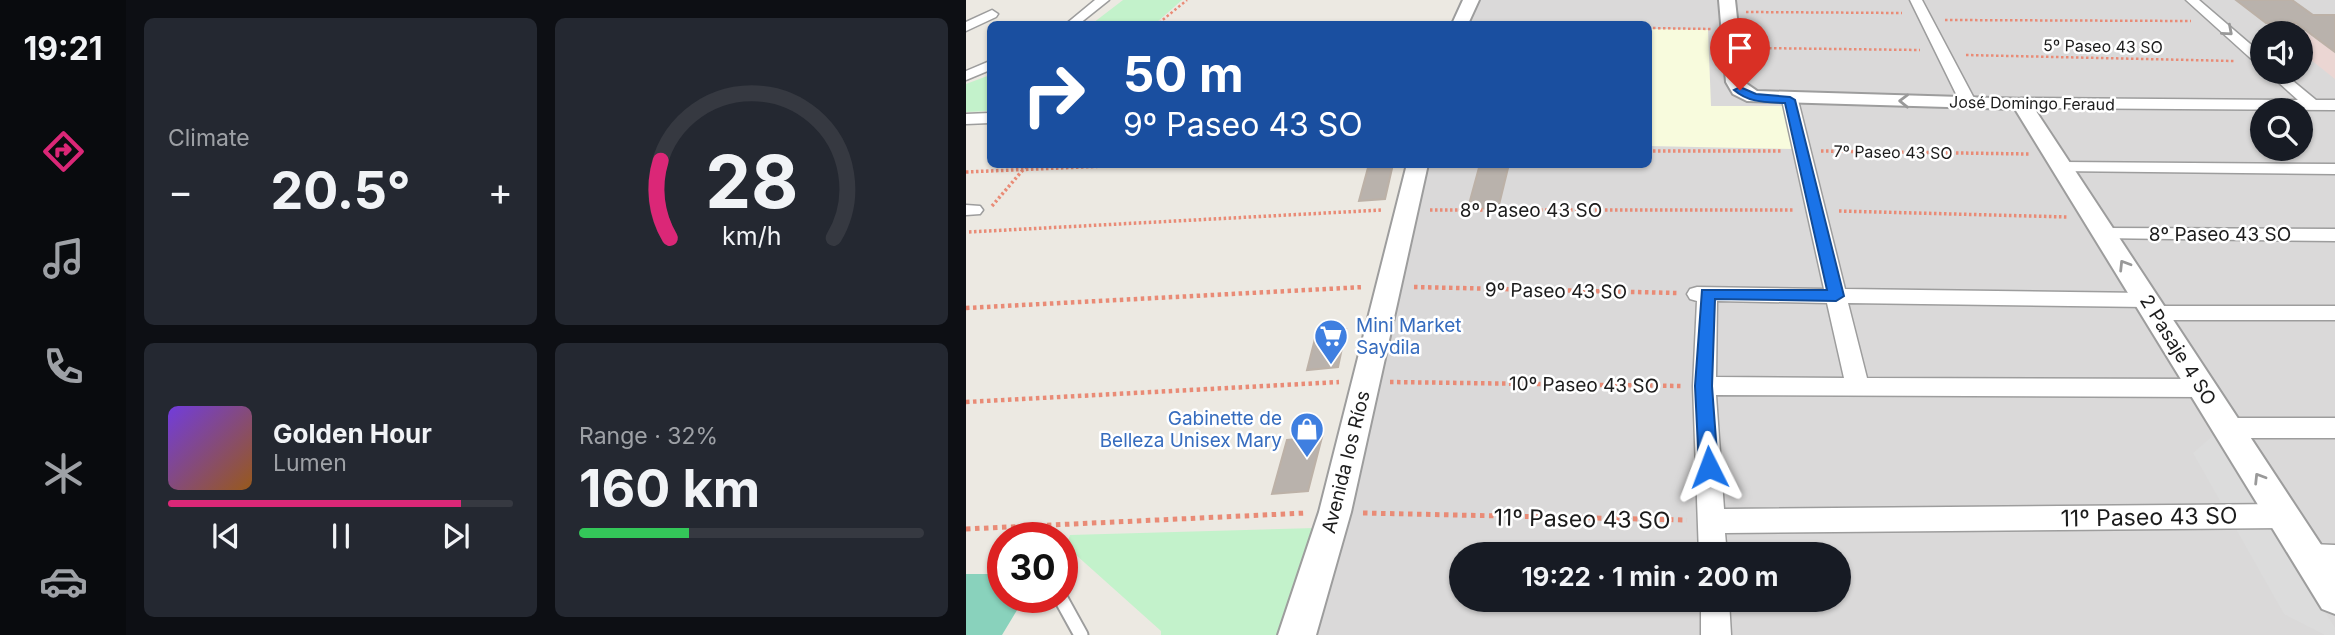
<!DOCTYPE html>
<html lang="en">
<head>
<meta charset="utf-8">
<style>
  :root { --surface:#171b24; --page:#242831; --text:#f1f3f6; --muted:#9ea1a6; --line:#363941; --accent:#db2777 }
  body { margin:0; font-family:Inter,sans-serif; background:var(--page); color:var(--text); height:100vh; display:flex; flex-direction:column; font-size:26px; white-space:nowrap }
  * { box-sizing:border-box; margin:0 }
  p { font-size:23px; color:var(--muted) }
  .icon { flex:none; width:38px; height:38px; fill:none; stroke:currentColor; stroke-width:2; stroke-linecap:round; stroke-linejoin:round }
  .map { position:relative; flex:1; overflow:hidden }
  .side { display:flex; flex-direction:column; gap:18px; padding:18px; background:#0d0f14; width:840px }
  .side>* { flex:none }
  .guide { position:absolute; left:21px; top:21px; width:665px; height:147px; border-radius:10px; box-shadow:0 2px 5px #0004; background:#1a4fa0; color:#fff; overflow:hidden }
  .tools { position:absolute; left:1284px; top:21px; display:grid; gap:14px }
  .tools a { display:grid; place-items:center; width:63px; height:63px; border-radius:50%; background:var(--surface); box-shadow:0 2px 5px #0004; font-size:35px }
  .speed { position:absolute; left:21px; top:522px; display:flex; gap:14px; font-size:35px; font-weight:700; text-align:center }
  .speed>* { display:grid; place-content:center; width:91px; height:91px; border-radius:50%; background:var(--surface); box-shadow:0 2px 5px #0004; line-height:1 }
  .speed .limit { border:10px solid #d22; background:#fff; color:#111 }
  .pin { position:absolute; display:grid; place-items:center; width:60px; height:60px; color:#fff; margin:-72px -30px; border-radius:50% 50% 50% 0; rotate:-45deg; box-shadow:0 0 7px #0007 }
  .pin .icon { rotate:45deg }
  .me { position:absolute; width:77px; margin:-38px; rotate:357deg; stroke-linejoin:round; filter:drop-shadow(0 0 5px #0008) }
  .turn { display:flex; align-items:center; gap:24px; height:147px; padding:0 21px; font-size:32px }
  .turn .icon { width:91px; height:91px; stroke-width:2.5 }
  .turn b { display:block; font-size:49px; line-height:60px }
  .big { font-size:52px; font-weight:700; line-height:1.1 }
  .side .widget { flex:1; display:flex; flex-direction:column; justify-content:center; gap:10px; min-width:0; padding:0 24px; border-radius:10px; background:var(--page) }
  .side .dial { align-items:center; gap:0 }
  .dial svg { height:182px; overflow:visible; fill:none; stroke:var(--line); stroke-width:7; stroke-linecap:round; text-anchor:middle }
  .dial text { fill:var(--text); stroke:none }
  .song { display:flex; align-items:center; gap:21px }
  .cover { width:84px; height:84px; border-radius:10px; background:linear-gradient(135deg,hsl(260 70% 55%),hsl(30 70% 35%)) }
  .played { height:7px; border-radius:4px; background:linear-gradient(90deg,var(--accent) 85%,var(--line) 85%) }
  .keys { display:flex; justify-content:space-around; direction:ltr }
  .heat { display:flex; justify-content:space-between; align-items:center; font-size:38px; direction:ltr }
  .charge { height:10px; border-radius:5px; background:linear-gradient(90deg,#34c759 32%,var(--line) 0) }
  .side .tiles { flex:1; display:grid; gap:18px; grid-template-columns:repeat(2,1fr) }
  .trip { position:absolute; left:483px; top:542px; width:402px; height:70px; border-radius:35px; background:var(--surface); box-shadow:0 2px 5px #0004; font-weight:700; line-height:70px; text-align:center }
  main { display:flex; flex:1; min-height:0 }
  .menu { display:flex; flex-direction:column; width:126px; justify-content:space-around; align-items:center; background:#090b0e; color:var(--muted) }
  .menu .icon { width:49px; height:49px }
  .menu .active { color:var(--accent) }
  .menu b { font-size:32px; color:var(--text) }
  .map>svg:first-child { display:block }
  .residential { fill:#dad9d9; fill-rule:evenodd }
  .commercial { fill:#ebd6d3 }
  .education { fill:#f8fbdd }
  .park { fill:#c3f2cb }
  .pitch { fill:#89d2bc }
  .parking { fill:#dcdcdc }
  .building { fill:#b9b2ac; stroke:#bcb1a7; stroke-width:2 }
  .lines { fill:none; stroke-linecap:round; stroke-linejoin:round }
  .service-casing { stroke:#9d9d9d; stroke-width:17 }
  .minor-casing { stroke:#9d9d9d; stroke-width:3 }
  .tertiary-casing { stroke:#9d9d9d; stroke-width:4 }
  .path-far3 { stroke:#e98b76; stroke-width:2.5; stroke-dasharray:2.5 2.5; stroke-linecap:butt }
  .path-far2 { stroke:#e98b76; stroke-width:3.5; stroke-dasharray:2.5 2.5; stroke-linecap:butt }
  .path-far1 { stroke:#e98b76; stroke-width:4.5; stroke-dasharray:3.5 3.5; stroke-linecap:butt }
  .path { stroke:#e98b76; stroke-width:5; stroke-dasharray:4.5 4.5; stroke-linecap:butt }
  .service { stroke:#fff; stroke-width:13 }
  .minor { fill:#fff; fill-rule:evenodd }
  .tertiary { fill:#fff; fill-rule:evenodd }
  .oneway { stroke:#999 }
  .route { fill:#1a73e8; stroke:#114b97; stroke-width:2 }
  .labels { text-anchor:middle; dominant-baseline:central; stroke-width:5; stroke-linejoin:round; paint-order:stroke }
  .far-street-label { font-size:16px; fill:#1c1c1c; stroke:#fff }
  .street-label { font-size:19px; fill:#1c1c1c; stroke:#fff }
  .shop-label { font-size:19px; fill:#366cbe; stroke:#fff; text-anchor:start }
  .near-street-label { font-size:23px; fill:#1c1c1c; stroke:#fff }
</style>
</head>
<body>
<main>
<nav class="menu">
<b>19:21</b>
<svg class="icon active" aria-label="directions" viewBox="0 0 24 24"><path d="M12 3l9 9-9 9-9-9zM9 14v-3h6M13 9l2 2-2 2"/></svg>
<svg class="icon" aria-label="music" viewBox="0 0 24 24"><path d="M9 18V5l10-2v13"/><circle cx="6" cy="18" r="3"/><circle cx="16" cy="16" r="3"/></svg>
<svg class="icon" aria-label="phone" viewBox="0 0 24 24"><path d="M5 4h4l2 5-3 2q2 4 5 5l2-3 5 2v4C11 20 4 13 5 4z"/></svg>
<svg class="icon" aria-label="climate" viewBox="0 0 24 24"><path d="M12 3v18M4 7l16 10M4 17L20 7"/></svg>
<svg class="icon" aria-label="car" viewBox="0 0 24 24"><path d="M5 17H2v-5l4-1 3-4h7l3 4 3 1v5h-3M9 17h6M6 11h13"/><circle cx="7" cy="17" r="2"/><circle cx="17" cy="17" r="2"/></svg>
</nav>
<section class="side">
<div class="tiles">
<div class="widget"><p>Climate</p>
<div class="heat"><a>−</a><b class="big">20.5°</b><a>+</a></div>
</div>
<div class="widget dial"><svg viewBox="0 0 100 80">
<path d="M14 69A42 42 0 1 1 86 69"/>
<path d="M14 69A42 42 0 0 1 10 35" stroke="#db2777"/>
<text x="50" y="56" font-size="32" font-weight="700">28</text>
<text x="50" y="72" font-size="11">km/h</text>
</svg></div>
<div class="widget">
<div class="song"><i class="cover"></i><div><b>Golden Hour</b><p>Lumen</p></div></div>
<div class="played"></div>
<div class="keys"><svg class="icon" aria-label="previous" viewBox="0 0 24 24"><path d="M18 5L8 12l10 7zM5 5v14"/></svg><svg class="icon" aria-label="pause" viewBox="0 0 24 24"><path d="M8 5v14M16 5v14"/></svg><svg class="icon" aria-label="next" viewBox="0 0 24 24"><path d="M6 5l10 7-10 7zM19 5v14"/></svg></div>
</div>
<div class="widget"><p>Range · 32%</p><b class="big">160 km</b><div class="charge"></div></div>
</div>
</section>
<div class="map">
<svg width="1369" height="635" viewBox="0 0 1369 635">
  <rect width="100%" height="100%" fill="#ece9e2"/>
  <path class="residential" d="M512 0H1369V635H336L463 165 682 164V24H501ZM1297 33H1335V72H1297ZM1297 110H1335V149H1297ZM495 555H873V600H495Z"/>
  <path class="commercial" d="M1301 24H1329L1369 53V79L1335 52V33H1313Z"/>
  <path class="education" d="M683 29 742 30 745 106H820L830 149 683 146Z"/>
  <path class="park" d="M157 0H216L190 23H127Z
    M24 75V111L0 112V84Z
    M349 528 316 635H195V631L100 546 104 535Z"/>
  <path class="pitch" d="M0 574H37V597H59L36 635H0Z"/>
  <path class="parking" d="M1249 434 1369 628V635H1359L1318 614 1227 453Z"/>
  <path class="building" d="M1270 0H1326L1347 15H1369V52L1330 23H1300Z
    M403 164H427L419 199 393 201Z
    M514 164H543L532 209 502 208Z
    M380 329 372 367 341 370 351 331Z
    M356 437 342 491 306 494 321 440Z"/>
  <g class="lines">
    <g class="service-casing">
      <path id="service" d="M94 597 115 635"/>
    </g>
    <g class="minor-casing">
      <path id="minor" d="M129 0H143L113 24H100Z
        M944 0H956L1010 102 1007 105H997L994 102Z
        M1220 0H1233L1297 55V66L1292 65Z
        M26 10 32 14 30 17 0 31V22Z
        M24 61V70L0 80V71Z
        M1301 72H1316L1350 100H1369V110L1055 108 1047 103 1055 98 1332 100Z
        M824 95 832 100 879 289 1180 293 1187 295 1190 300 1187 305 1180 307 882 303 901 378 1236 379 1244 382 1247 388 1244 394 1236 397 750 395 758 509 1317 504 1326 508 1330 516 1326 524 1317 528 759 533 761 555H733L727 386 731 301 724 299 721 294 724 289 731 287 858 289 816 100ZM751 301 861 303 878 378 750 377Z
        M24 113V123L0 124V114Z
        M1096 162 1369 164V174L1090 171 1088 167Z
        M0 205 14 206 17 210 14 214 0 215Z
        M1138 228 1369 229V241L1131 238 1129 234 1131 230Z
        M1188 306H1369V320H1188L1181 318 1178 313 1181 308Z
        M1261 418H1369V438H1261L1253 435 1249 428 1253 421Z
        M1344 544 1369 545V571L1344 570 1334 566 1330 557 1334 548Z
        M735 600H763L765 635H735Z"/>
    </g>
    <g class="tertiary-casing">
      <path id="tertiary" d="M497 0H513L502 24H486Z
        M753 0H769L778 82 791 91 1062 99 1369 566V614L1356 609 1049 109 781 101 767 94 760 82Z
        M441 164H462L385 512 350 635H312L353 512Z"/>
    </g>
    <path class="path-far3" d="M780 12 936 13
      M979 20 1225 21
      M193 23 221 0
      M161 24H252
      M682 28 745 29
      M788 48 954 50
      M1000 55 1268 61"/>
    <path class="path-far2" d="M682 151H815
      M855 151 1063 154
      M0 172 187 164
      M26 206 62 164
      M464 210H829
      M873 211 1102 217
      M3 232 416 210"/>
    <path class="path-far1" d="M448 287 712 293
      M0 308 398 287
      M424 382 716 386
      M0 402 373 382"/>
    <path class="path" d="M397 513 721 520
      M0 529 340 513"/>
    <use href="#service" class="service"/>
    <use href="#minor" class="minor"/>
    <use href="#tertiary" class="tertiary"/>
  </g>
  <defs><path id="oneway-chevron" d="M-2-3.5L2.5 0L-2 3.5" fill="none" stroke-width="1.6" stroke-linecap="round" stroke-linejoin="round" transform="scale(1.75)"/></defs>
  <g class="oneway">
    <use href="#oneway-chevron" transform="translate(1262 31) rotate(41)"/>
    <use href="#oneway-chevron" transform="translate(938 101) rotate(-179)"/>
    <use href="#oneway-chevron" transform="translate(1158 265) rotate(-122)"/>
    <use href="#oneway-chevron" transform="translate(1293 478) rotate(-122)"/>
  </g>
  <path class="route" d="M774 87 790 94 824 97 829 100 878 296 870 301 749 299 746 386 752 467 750 472 743 475 736 472 733 467 729 386 736 290H861L819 103C800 102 783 103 768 90Z"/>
  <defs>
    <g id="supermarket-pin" transform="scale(1.75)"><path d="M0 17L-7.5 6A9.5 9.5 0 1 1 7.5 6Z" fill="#3f7fe0" stroke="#fff"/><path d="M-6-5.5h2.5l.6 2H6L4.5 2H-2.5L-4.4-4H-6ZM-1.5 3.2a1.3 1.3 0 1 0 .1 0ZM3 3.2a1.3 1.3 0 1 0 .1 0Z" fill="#fff"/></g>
    <g id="shop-pin" transform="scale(1.75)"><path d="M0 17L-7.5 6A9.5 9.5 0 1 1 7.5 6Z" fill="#3f7fe0" stroke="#fff"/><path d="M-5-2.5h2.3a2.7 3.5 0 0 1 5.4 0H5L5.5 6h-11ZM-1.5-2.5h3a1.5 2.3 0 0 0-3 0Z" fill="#fff"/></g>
  </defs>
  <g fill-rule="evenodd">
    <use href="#supermarket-pin" x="365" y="336"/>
    <use href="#shop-pin" x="341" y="429"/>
  </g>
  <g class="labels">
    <g class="far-street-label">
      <text transform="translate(1137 46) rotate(1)">5º Paseo 43 SO</text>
      <text transform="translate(1066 103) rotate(1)">José Domingo Feraud</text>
      <text transform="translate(927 152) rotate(1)">7º Paseo 43 SO</text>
    </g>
    <g class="street-label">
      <text x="565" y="210">8º Paseo 43 SO</text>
      <text x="1254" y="234">8º Paseo 43 SO</text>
      <text transform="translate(590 291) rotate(1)">9º Paseo 43 SO</text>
      <text transform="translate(1212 350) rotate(58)">2 Pasaje 4 SO</text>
      <text transform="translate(618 385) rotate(1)">10º Paseo 43 SO</text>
      <text transform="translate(380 462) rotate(-76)">Avenida los Ríos</text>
    </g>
    <g class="shop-label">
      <text x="390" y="325">Mini Market<tspan x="390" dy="22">Saydila</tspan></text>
      <text x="316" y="418" text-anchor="end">Gabinette de<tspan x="316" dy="22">Belleza Unisex Mary</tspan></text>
    </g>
    <g class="near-street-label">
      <text transform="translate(1183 517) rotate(-1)">11º Paseo 43 SO</text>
      <text transform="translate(616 519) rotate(1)">11º Paseo 43 SO</text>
    </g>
  </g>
</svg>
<div class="tools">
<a><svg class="icon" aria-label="sound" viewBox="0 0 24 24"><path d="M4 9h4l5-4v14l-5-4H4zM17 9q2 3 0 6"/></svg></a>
<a><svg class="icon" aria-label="search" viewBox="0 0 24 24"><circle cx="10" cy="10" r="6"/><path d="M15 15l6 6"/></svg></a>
</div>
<div class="speed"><div class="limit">30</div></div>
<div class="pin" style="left:774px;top:90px;background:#d93025"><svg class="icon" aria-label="arrive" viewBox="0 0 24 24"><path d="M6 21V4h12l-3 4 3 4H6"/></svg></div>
<svg class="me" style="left:743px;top:467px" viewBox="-20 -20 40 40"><path d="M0-17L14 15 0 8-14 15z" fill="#1a73e8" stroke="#fff" stroke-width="4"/></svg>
<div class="trip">19:22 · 1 min · 200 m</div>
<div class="guide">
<div class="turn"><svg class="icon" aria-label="right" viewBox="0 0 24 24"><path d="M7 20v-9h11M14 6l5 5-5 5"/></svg><div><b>50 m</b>9º Paseo 43 SO</div></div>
</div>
</div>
</main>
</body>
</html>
